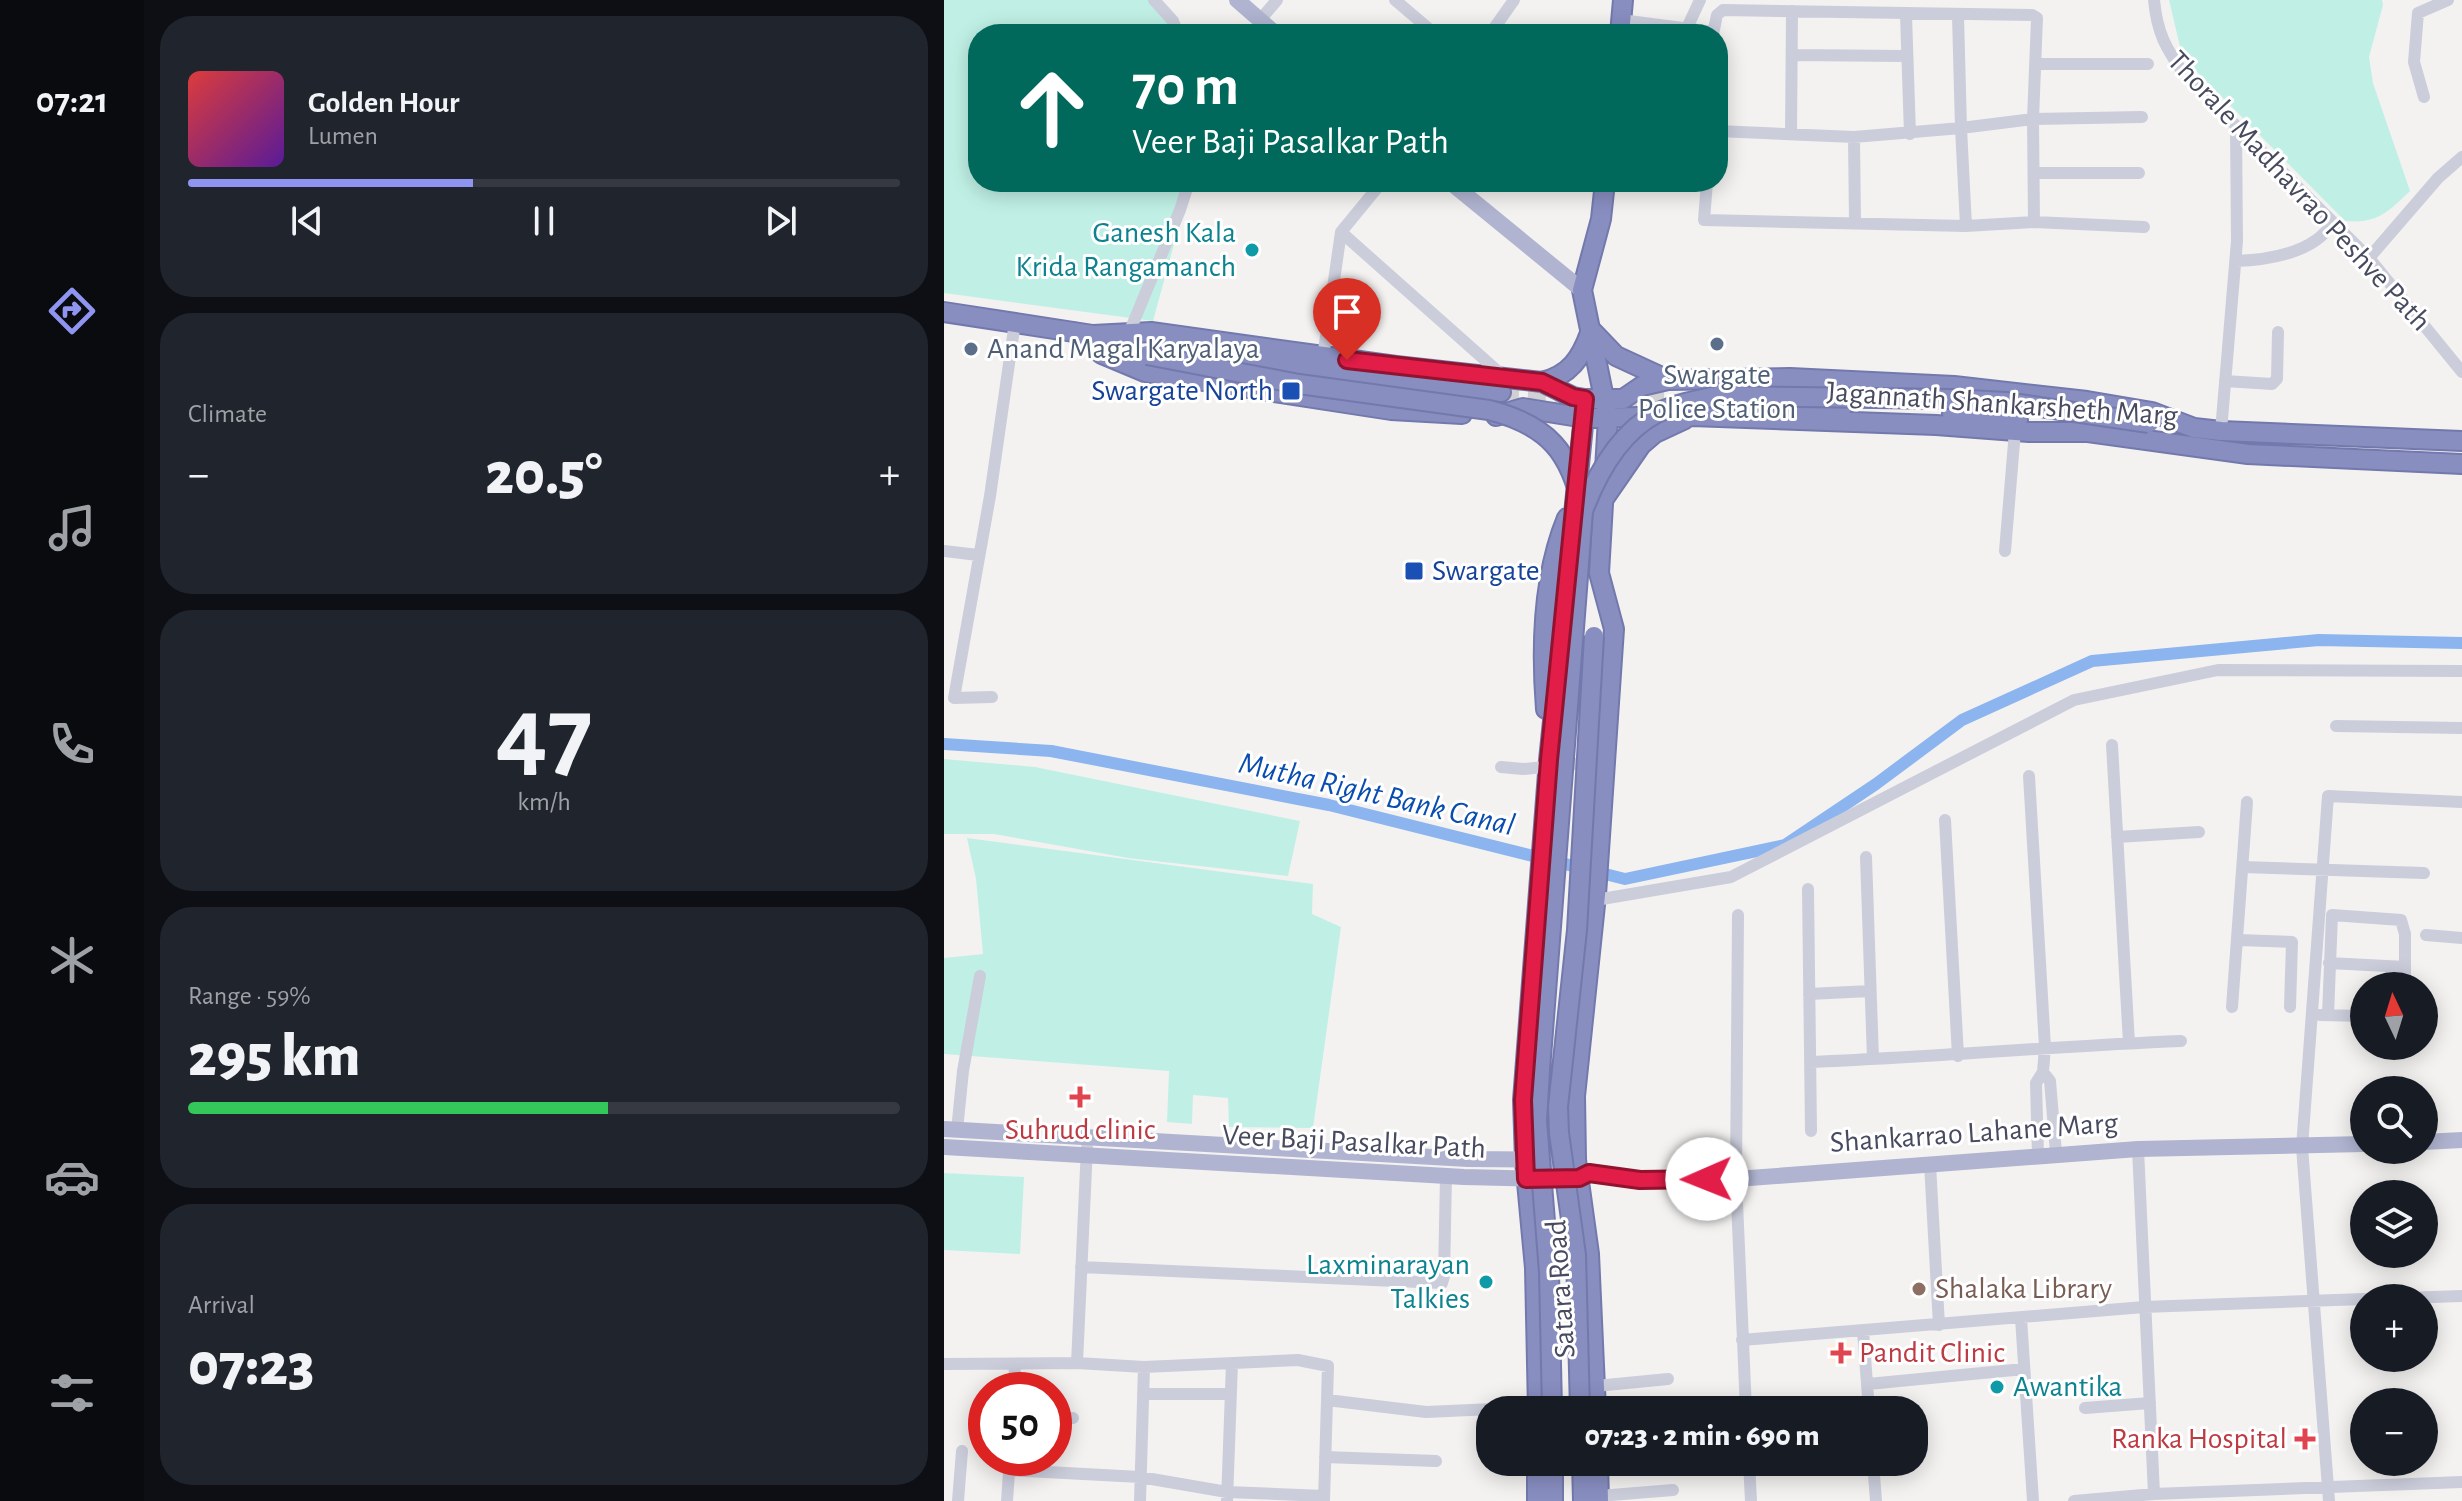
<!DOCTYPE html>
<html lang="en">
<head>
<meta charset="utf-8">
<style>
  :root { --surface:#171b24; --page:#20242c; --text:#f1f3f6; --muted:#9ea1a6; --line:#363941; --accent:#8e94f0 }
  body { margin:0; font-family:"Alegreya Sans",sans-serif; background:var(--page); color:var(--text); height:100vh; display:flex; flex-direction:column; font-size:30px; white-space:nowrap }
  * { box-sizing:border-box; margin:0 }
  p { font-size:26px; color:var(--muted) }
  .icon { flex:none; width:44px; height:44px; fill:none; stroke:currentColor; stroke-width:2; stroke-linecap:round; stroke-linejoin:round }
  .map { position:relative; flex:1; overflow:hidden }
  .sheet { display:flex; flex-direction:column; gap:16px; padding:16px; background:#0d0f14; width:800px }
  .sheet>* { flex:none }
  .banner { position:absolute; left:24px; top:24px; width:760px; height:168px; border-radius:32px; box-shadow:0 4px 20px #0003; background:#00695c; color:#fff; overflow:hidden }
  .needle { width:52px; rotate:356deg }
  .buttons { position:absolute; left:1406px; top:972px; display:grid; gap:16px }
  .buttons a { display:grid; place-items:center; width:88px; height:88px; border-radius:50%; background:var(--surface); box-shadow:0 4px 20px #0003; font-size:40px }
  .speed { position:absolute; left:24px; top:1372px; display:flex; gap:16px; font-size:40px; font-weight:700; text-align:center }
  .speed>* { display:grid; place-content:center; width:104px; height:104px; border-radius:50%; background:var(--surface); box-shadow:0 4px 20px #0003; line-height:1 }
  .speed .limit { border:12px solid #d22; background:#fff; color:#111 }
  .pin { position:absolute; display:grid; place-items:center; width:68px; height:68px; color:#fff; margin:-82px -34px; border-radius:50% 50% 50% 0; rotate:-45deg; box-shadow:0 0 8px #0007 }
  .pin .icon { rotate:45deg }
  .me { position:absolute; width:88px; margin:-44px; rotate:269deg; stroke-linejoin:round; filter:drop-shadow(0 0 6px #0008) }
  .turn { display:flex; align-items:center; gap:28px; height:168px; padding:0 32px; font-size:36px }
  .turn .icon { width:104px; height:104px; stroke-width:2.5 }
  .turn b { display:block; font-size:56px; line-height:68px }
  .big { font-size:60px; font-weight:800; line-height:1.1 }
  .sheet .tile { flex:1; display:flex; flex-direction:column; justify-content:center; gap:12px; min-width:0; padding:0 28px; border-radius:32px; background:var(--page) }
  .sheet .dial { align-items:center; gap:0 }
  .dial b { font-size:104px; line-height:1 }
  .song { display:flex; align-items:center; gap:24px }
  .cover { width:96px; height:96px; border-radius:12px; background:linear-gradient(135deg,hsl(0 70% 55%),hsl(270 70% 35%)) }
  .played { height:8px; border-radius:4px; background:linear-gradient(90deg,var(--accent) 40%,var(--line) 40%) }
  .keys { display:flex; justify-content:space-around; direction:ltr }
  .heat { display:flex; justify-content:space-between; align-items:center; font-size:44px; direction:ltr }
  .charge { height:12px; border-radius:6px; background:linear-gradient(90deg,#34c759 59%,var(--line) 0) }
  .trip { position:absolute; left:532px; top:1396px; width:452px; height:80px; border-radius:32px; background:var(--surface); box-shadow:0 4px 20px #0003; font-weight:800; line-height:80px; text-align:center }
  main { display:flex; flex:1; min-height:0 }
  .tabs { display:flex; flex-direction:column; width:144px; justify-content:space-around; align-items:center; background:#090b0e; color:var(--muted) }
  .tabs .icon { width:56px; height:56px }
  .tabs .on { color:var(--accent) }
  .tabs b { font-size:36px; color:var(--text) }
  .map>svg:first-child { display:block }
  .medical { fill:#fceee2 }
  .green { fill:#c0f0e5 }
  .lines { fill:none; stroke-linecap:round; stroke-linejoin:round }
  .canal { stroke:#8cb4ee; stroke-width:12 }
  .highway-tunnel { stroke:#d1d1d4; stroke-width:18; stroke-dasharray:18 9; stroke-linecap:butt }
  .highway-casing { stroke:#7379ac; stroke-width:22 }
  .minor { stroke:#cbcddb; stroke-width:12 }
  .major { stroke:#b0b4d0; stroke-width:16 }
  .highway { stroke:#888ec0; stroke-width:18 }
  .highway-bridge-casing { stroke:#7379ac; stroke-width:22; stroke-linecap:butt }
  .highway-bridge { stroke:#888ec0; stroke-width:18 }
  .route-casing { stroke:#92132f; stroke-width:20 }
  .route { stroke:#e11d48; stroke-width:14 }
  .culture-dot { fill:#0f9aa8; stroke:#fff; stroke-width:3 }
  .service-dot { fill:#5c6f8a; stroke:#fff; stroke-width:3 }
  .transit-dot { fill:#1a4fb4; stroke:#fff; stroke-width:3 }
  .health-dot { fill:#e0444e; stroke:#fff; stroke-width:3 }
  .education-dot { fill:#8d6e63; stroke:#fff; stroke-width:3 }
  .labels { text-anchor:middle; dominant-baseline:central; stroke-width:6; stroke-linejoin:round; paint-order:stroke }
  .street-label { font-size:30px; fill:#484b5f; stroke:#fff }
  .culture-label { font-size:30px; fill:#0d838f; stroke:#fff; text-anchor:end }
  .service-label { font-size:30px; fill:#4e5e75; stroke:#fff; text-anchor:start }
  .transit-label { font-size:30px; fill:#164399; stroke:#fff; text-anchor:end }
  .health-label { font-size:30px; fill:#be3a42; stroke:#fff }
  .education-label { font-size:30px; fill:#785e54; stroke:#fff; text-anchor:start }
  .water-label { font-size:32px; font-style:italic; fill:#0a4db0; stroke:#fff }
</style>
</head>
<body>
<main>
<nav class="tabs">
<b>07:21</b>
<svg class="icon on" aria-label="directions" viewBox="0 0 24 24"><path d="M12 3l9 9-9 9-9-9zM9 14v-3h6M13 9l2 2-2 2"/></svg>
<svg class="icon" aria-label="music" viewBox="0 0 24 24"><path d="M9 18V5l10-2v13"/><circle cx="6" cy="18" r="3"/><circle cx="16" cy="16" r="3"/></svg>
<svg class="icon" aria-label="phone" viewBox="0 0 24 24"><path d="M5 4h4l2 5-3 2q2 4 5 5l2-3 5 2v4C11 20 4 13 5 4z"/></svg>
<svg class="icon" aria-label="climate" viewBox="0 0 24 24"><path d="M12 3v18M4 7l16 10M4 17L20 7"/></svg>
<svg class="icon" aria-label="car" viewBox="0 0 24 24"><path d="M5 17H2v-5l4-1 3-4h7l3 4 3 1v5h-3M9 17h6M6 11h13"/><circle cx="7" cy="17" r="2"/><circle cx="17" cy="17" r="2"/></svg>
<svg class="icon" aria-label="filters" viewBox="0 0 24 24"><path d="M4 7h16M4 17h16"/><circle cx="9" cy="7" r="2"/><circle cx="15" cy="17" r="2"/></svg>
</nav>
<section class="sheet">
<div class="tile">
<div class="song"><i class="cover"></i><div><b>Golden Hour</b><p>Lumen</p></div></div>
<div class="played"></div>
<div class="keys"><svg class="icon" aria-label="previous" viewBox="0 0 24 24"><path d="M18 5L8 12l10 7zM5 5v14"/></svg><svg class="icon" aria-label="pause" viewBox="0 0 24 24"><path d="M8 5v14M16 5v14"/></svg><svg class="icon" aria-label="next" viewBox="0 0 24 24"><path d="M6 5l10 7-10 7zM19 5v14"/></svg></div>
</div>
<div class="tile"><p>Climate</p>
<div class="heat"><a>−</a><b class="big">20.5°</b><a>+</a></div>
</div>
<div class="tile dial"><b>47</b><p>km/h</p></div>
<div class="tile"><p>Range · 59%</p><b class="big">295 km</b><div class="charge"></div></div>
<div class="tile"><p>Arrival</p><b class="big">07:23</b></div>
</section>
<div class="map">
<svg width="1518" height="1501" viewBox="0 0 1518 1501">
  <rect width="100%" height="100%" fill="#f3f2f1"/>
  <path class="medical" d="M909 1342 910 1361 885 1363 883 1344Z"/>
  <path class="green" d="M0 0H209L247 34H34V182H247L209 321 0 293Z
    M1225 0H1438L1439 5 1425 57 1429 83 1466 191C1444 212 1433 224 1401 221L1254 73 1237 51Z
    M0 759 91 767 356 821 344 876 184 858 50 834H0Z
    M23 838 369 884 368 914 397 927 369 1128 285 1127 284 1098 249 1095 248 1124 223 1122 225 1071 0 1054V958L39 954 32 879Z
    M0 1173 80 1177 76 1254 0 1250Z"/>
  <g class="lines">
    <path class="canal" d="M0 744 107 751 385 805 681 879 841 845 932 784 1018 720 1148 661 1375 640 1518 643"/>
    <path class="highway-tunnel" d="M557 392 625 395
      M675 397 720 398"/>
    <g class="highway-casing">
      <path id="highway" d="M676 34 679 0
        M0 312 149 335 207 332 452 366 598 382 629 397 641 399H679L698 386 724 380 846 378 1010 386 1143 401 1208 412 1250 428 1277 431 1518 441
        M130 332 158 354 201 372 447 410 518 414
        M649 332 672 356 724 380
        M259 352 557 392
        M598 382C626 375 637 358 646 333
        M840 405 898 408
        M1008 414 1074 420
        M552 416 579 408 641 418 748 416 992 425 1085 432H1144L1304 454 1518 464
        M659 500 697 445 711 433 741 419
        M602 709C597 647 599 576 623 518
        M594 1410 591 1268 581 1161 579 1100 605 760 641 406
        M652 1410 645 1254 632 1160 631 1096 652 895 670 629 655 573 664 418 638 290 657 219 661 182
        M609 1462V1501
        M638 1462 639 1501
        M654 1462 655 1501
        M593 1501V1462"/>
    </g>
    <path class="minor" d="M210 0 229 21 234 34
      M451 0 491 34
      M1210 0C1213 33 1222 49 1241 75L1425 258 1518 372
      M962 15 966 134
      M316 20 333 0
      M677 20 769 32
      M743 28 756 0
      M546 34 570 0
      M769 34 773 15 779 10 1088 15 1093 18 1089 119 1090 222 1022 226
      M848 55 962 56
      M1092 64H1204
      M1480 97 1470 62 1474 13 1504 0
      M774 131 910 137 1017 128 1014 16
      M847 134 848 11
      M910 137 911 223
      M1091 173H1195
      M763 182 760 220 1022 226 1017 128 1089 119 1198 117
      M1090 222 1200 227
      M397 232 559 376
      M1425 258 1494 178 1518 157
      M1292 261C1324 260 1371 253 1389 222
      M185 333 236 210 245 182
      M379 357 397 232 438 182
      M1281 381 1328 384 1333 379 1334 332
      M1277 431 1293 241 1292 126
      M0 551 34 555
      M1061 551 1071 431
      M48 697 10 698 46 496 71 322
      M1392 726 1518 728
      M1168 745 1185 1043
      M557 767 579 769 633 764
      M1085 776 1101 1047 1099 1072 1092 1083 1094 1155
      M1001 820 1014 1056
      M1173 837 1255 832
      M922 857 929 1059
      M1299 867 1480 873
      M864 889 867 1131
      M652 900 787 877 1130 700 1274 670 1518 671
      M794 915 792 1179 802 1410
      M1482 935 1518 938
      M1294 940 1348 942 1346 1007
      M1385 963 1461 967
      M865 994 926 991
      M1288 1007 1303 802
      M1376 1015 1420 1016
      M1384 1015 1388 915 1457 920 1461 934V986
      M866 1062C990 1057 1113 1046 1237 1041
      M1099 1072 1106 1081 1112 1153
      M13 1130 19 1071 36 976
      M1194 1149 1210 1494
      M986 1164 995 1325
      M137 1267 498 1283 500 1276 502 1176
      M1458 1298 1518 1296
      M1077 1318 1089 1501
      M919 1331 925 1410
      M798 1340 1200 1307 1420 1299
      M133 1363 143 1147
      M0 1364 133 1363 200 1367 354 1360 384 1366 380 1501
      M924 1384 1080 1369
      M652 1386 724 1379
      M70 1390 71 1364
      M199 1394H287
      M383 1400 482 1412 594 1407
      M1141 1408 1206 1403
      M110 1418H129
      M381 1457 492 1461
      M805 1462 807 1501
      M929 1462 932 1501
      M65 1470 196 1477 283 1492 380 1496
      M655 1496 729 1490
      M14 1501 18 1451
      M63 1501 66 1458
      M196 1501 200 1367
      M283 1501 288 1363
      M1130 1501 1210 1494 1518 1482
      M1385 1501 1358 1147 1384 796 1518 802"/>
    <path class="major" d="M293 0 332 34
      M506 182 638 290
      M0 1129 524 1159 629 1160
      M1480 1142 1518 1140
      M0 1147 520 1177 610 1179 635 1178 645 1173 696 1180 792 1179 1194 1149 1420 1144"/>
    <use href="#highway" class="highway"/>
    <g class="highway-bridge-casing">
      <path id="highway-bridge" d="M203 355 355 384 545 410C604 425 627 452 639 511
        M608 1410 605 1272 593 1121 596 1070 639 511C653 474 676 432 713 413 732 404 753 400 773 396L1007 399 1062 402 1205 423
        M636 1410 632 1255 615 1133 614 1107 633 930 650 636"/>
    </g>
    <use href="#highway-bridge" class="highway-bridge"/>
  </g>
  <g class="lines">
    <g class="route-casing">
      <path id="route" d="M403 360 598 382 629 397 641 399 605 760 579 1100 582 1179 635 1178 645 1173 696 1180 763 1179"/>
    </g>
    <use href="#route" class="route"/>
  </g>
  <g class="culture-dot">
    <circle cx="308" cy="250" r="8"/>
    <circle cx="542" cy="1282" r="8"/>
    <circle cx="1053" cy="1387" r="8"/>
  </g>
  <g class="service-dot">
    <circle cx="773" cy="344" r="8"/>
    <circle cx="27" cy="349" r="8"/>
  </g>
  <g class="transit-dot">
    <rect x="337" y="381" width="20" height="20" rx="4"/>
    <rect x="460" y="561" width="20" height="20" rx="4"/>
  </g>
  <g class="health-dot">
    <path d="M132 1085h8v8h8v8h-8v8h-8v-8h-8v-8h8z"/>
    <path d="M893 1341h8v8h8v8h-8v8h-8v-8h-8v-8h8z"/>
    <path d="M1357 1427h8v8h8v8h-8v8h-8v-8h-8v-8h8z"/>
  </g>
  <circle class="education-dot" cx="975" cy="1289" r="8"/>
  <g class="labels">
    <g class="street-label">
      <text transform="translate(1355 191) rotate(47)">Thorale Madhavrao Peshve Path</text>
      <text transform="translate(1058 404) rotate(4)">Jagannath Shankarsheth Marg</text>
      <text transform="translate(1030 1133) rotate(-4)">Shankarrao Lahane Marg</text>
      <text transform="translate(410 1142) rotate(3)">Veer Baji Pasalkar Path</text>
      <text transform="translate(617 1289) rotate(-94)">Satara Road</text>
    </g>
    <g class="culture-label">
      <text x="292" y="233">Ganesh Kala<tspan x="292" dy="34">Krida Rangamanch</tspan></text>
      <text x="526" y="1265">Laxminarayan<tspan x="526" dy="34">Talkies</tspan></text>
      <text x="1069" y="1387" text-anchor="start">Awantika</text>
    </g>
    <g class="service-label">
      <text x="43" y="349">Anand Magal Karyalaya</text>
      <text x="773" y="375" text-anchor="middle">Swargate<tspan x="773" dy="34">Police Station</tspan></text>
    </g>
    <g class="transit-label">
      <text x="329" y="391">Swargate North</text>
      <text x="488" y="571" text-anchor="start">Swargate</text>
    </g>
    <g class="health-label">
      <text x="136" y="1130">Suhrud clinic</text>
      <text x="915" y="1353" text-anchor="start">Pandit Clinic</text>
      <text x="1343" y="1439" text-anchor="end">Ranka Hospital</text>
    </g>
    <g class="education-label">
      <text x="991" y="1289">Shalaka Library</text>
    </g>
    <g class="water-label">
      <text transform="translate(433 794) rotate(13)">Mutha Right Bank Canal</text>
    </g>
  </g>
</svg>
<div class="buttons">
<a><svg class="needle" viewBox="-14 -14 28 28"><path d="M0-13l5 13h-10z" fill="#e53935"/><path d="M0 13l5-13h-10z" fill="#9ea1a6"/></svg></a>
<a><svg class="icon" aria-label="search" viewBox="0 0 24 24"><circle cx="10" cy="10" r="6"/><path d="M15 15l6 6"/></svg></a>
<a><svg class="icon" aria-label="layers" viewBox="0 0 24 24"><path d="M12 4l9 5-9 5-9-5zM3 14l9 5 9-5"/></svg></a>
<a>+</a>
<a>−</a>
</div>
<div class="speed"><div class="limit">50</div></div>
<div class="pin" style="left:403px;top:360px;background:#d93025"><svg class="icon" aria-label="arrive" viewBox="0 0 24 24"><path d="M6 21V4h12l-3 4 3 4H6"/></svg></div>
<svg class="me" style="left:763px;top:1179px" viewBox="-20 -20 40 40"><circle r="19" fill="#fff"/><path d="M0-13L10 11 0 6-10 11z" fill="#e11d48"/></svg>
<div class="trip">07:23 · 2 min · 690 m</div>
<div class="banner">
<div class="turn"><svg class="icon" aria-label="ahead" viewBox="0 0 24 24"><path d="M12 20V5M6 11l6-6 6 6"/></svg><div><b>70 m</b>Veer Baji Pasalkar Path</div></div>
</div>
</div>
</main>
</body>
</html>
